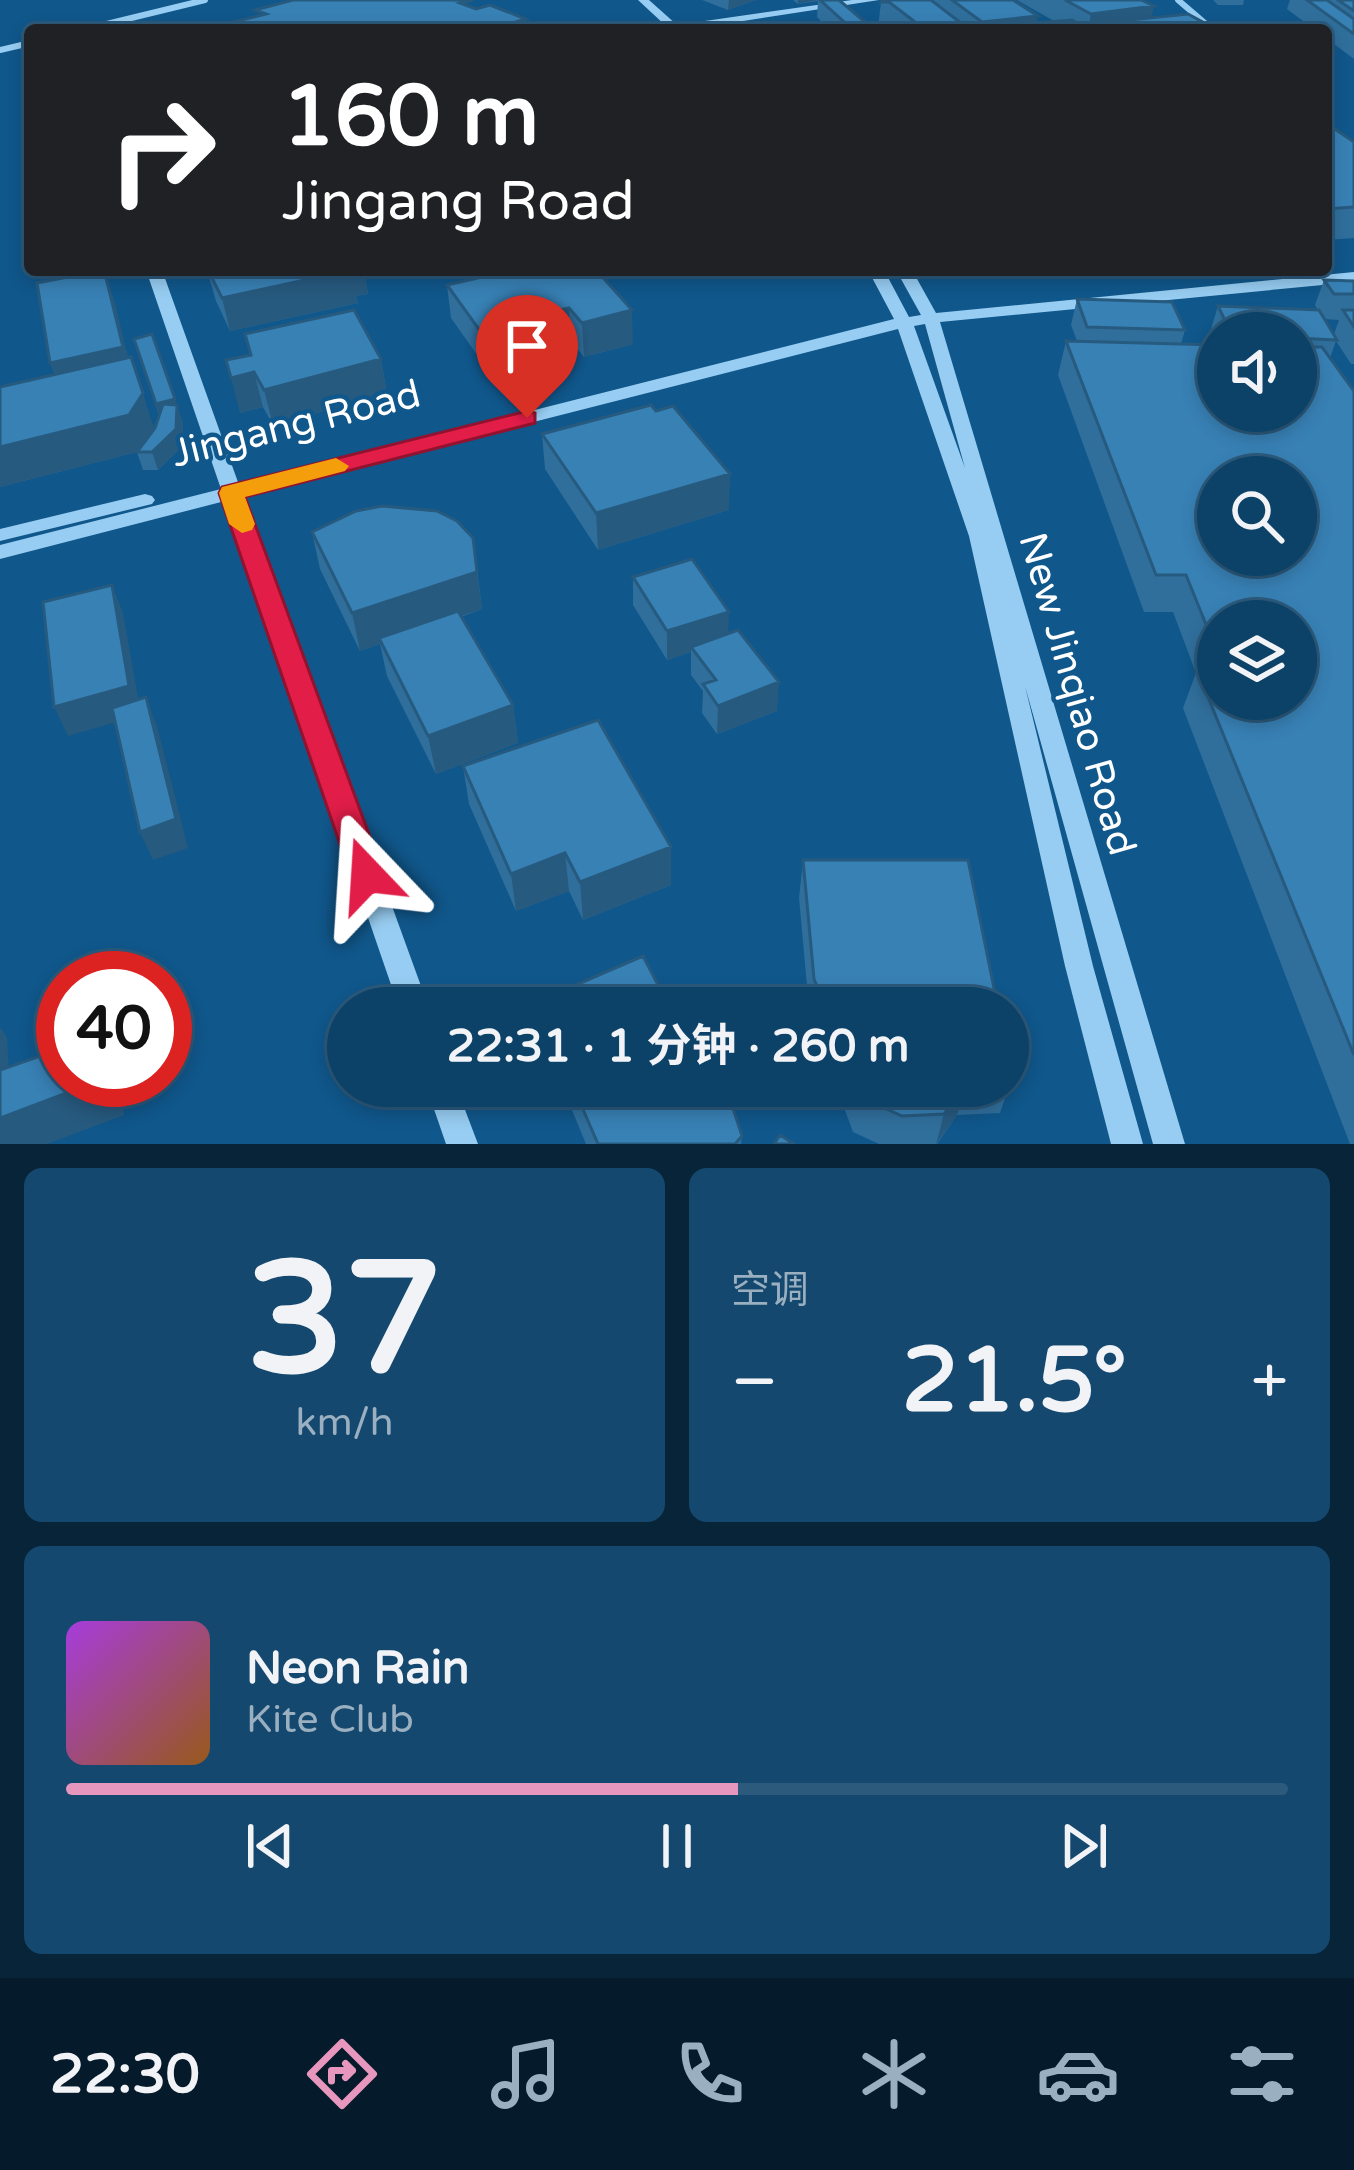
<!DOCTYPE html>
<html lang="zh">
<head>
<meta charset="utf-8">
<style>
  :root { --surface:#0c4168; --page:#15486e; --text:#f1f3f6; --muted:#9aafc0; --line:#2c5a7c; --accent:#e797bd }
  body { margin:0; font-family:"Varela Round","Noto Sans SC",sans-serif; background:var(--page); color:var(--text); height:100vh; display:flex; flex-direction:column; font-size:45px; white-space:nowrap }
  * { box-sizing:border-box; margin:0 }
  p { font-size:39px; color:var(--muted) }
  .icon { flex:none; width:66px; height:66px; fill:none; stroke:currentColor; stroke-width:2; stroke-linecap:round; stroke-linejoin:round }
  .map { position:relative; height:1144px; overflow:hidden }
  .drawer { display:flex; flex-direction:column; gap:24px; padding:24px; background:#072439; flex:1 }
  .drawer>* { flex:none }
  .guide { position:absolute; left:24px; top:24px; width:1308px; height:252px; border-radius:12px; box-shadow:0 6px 18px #0003,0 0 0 3px var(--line); background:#202124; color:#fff; overflow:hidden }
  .tools { position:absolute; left:1197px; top:312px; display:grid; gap:24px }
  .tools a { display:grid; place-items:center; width:120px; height:120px; border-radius:50%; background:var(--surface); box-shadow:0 6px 18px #0003,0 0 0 3px var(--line); font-size:60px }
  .speed { position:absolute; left:36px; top:951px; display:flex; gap:24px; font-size:60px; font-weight:700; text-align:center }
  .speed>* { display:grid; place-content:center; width:156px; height:156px; border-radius:50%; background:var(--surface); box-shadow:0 6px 18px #0003,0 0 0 3px var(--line); line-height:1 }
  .speed .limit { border:18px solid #d22; background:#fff; color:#111 }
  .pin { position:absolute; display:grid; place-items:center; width:102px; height:102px; color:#fff; margin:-123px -51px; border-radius:50% 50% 50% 0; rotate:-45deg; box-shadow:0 0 12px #0007 }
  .pin .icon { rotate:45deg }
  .me { position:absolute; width:132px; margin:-66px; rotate:340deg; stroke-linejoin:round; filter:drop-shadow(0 0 9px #0008) }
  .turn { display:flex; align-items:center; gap:42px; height:252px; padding:0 60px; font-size:54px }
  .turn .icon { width:156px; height:156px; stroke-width:2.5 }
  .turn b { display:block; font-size:84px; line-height:102px }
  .big { font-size:90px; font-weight:700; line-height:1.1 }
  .drawer .widget { flex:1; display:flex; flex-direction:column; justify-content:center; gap:18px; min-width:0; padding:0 42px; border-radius:18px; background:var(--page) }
  .drawer .dial { align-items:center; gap:0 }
  .dial b { font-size:156px; line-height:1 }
  .song { display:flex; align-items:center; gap:36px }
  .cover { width:144px; height:144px; border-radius:18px; background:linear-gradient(135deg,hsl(280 70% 55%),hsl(30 70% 35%)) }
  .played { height:12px; border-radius:6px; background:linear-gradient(90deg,var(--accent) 55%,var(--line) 55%) }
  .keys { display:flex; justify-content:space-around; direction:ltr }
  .heat { display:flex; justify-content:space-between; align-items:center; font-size:66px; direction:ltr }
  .drawer .tiles { flex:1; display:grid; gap:24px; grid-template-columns:1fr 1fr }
  .widget:last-child { grid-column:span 2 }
  .trip { position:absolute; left:327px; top:987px; width:702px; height:120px; border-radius:60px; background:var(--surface); box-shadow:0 6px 18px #0003,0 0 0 3px var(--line); font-weight:700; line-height:120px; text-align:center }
  .tabs { display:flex; height:192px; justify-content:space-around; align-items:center; background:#051a2a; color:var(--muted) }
  .tabs .icon { width:84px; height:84px }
  .tabs .selected { color:var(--accent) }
  .tabs b { font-size:54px; color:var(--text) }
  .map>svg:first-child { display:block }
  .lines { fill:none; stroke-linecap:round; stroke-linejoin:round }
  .minor { stroke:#97cdf2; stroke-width:6 }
  .tertiary { fill:#97cdf2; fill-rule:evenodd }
  .wall { fill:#306f9c; fill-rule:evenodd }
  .shaded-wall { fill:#275a7f }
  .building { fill:#3881b5; stroke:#275a7f; stroke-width:3; fill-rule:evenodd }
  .route { fill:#e11d48; stroke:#92132f; stroke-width:3 }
  .slow { fill:#f59e0b }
  .labels { text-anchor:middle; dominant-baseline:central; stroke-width:9; stroke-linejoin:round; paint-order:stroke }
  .street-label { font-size:39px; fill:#fff; stroke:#10578b }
</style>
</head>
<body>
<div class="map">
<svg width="1354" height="1144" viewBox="0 0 1354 1144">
  <rect width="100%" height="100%" fill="#10578b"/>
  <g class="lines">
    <path class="minor" d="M1178 0 1213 30
      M82 30 205 0
      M0 50 30 43"/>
    <path class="tertiary" d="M638 0H649L677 25 852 0H879L685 30H657L666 26Z
      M146 270H162L239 485 894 319 868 270H884L909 317 921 315 896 270H912L936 313 1354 272V282L940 322 1185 1144H1153L1025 686 1093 966 1143 1144H1111L1065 966 969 536 898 329 243 496 429 1008H399L225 501 0 559V545L221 489ZM925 324 965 468 914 326Z
      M145 494 152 496 155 500 152 504 0 541V529Z
      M426 1086H456L478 1144H446Z"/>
  </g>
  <path class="wall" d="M702 0H756L728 10Z
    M793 0H839L871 27V30H830L817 17 818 1 798 4Z
    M883 0H1013L1035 30H889L887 28H878L881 2Z
    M1017 0H1141L1151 18 1212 27 1211 30H1036L1037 23 1054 21Z
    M1213 0H1244L1243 5H1218Z
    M1290 0H1354V59L1326 38V30H1315L1287 9Z
    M1326 123 1354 142V238L1326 240Z
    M104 270 128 358 154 429 159 415 134 339 183 423 181 447 158 470H143L137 452 0 487Z
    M207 270H364L368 294 356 296 358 303 230 331 216 301Z
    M513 270 633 344 584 357 571 341 550 347 551 361 492 376 451 318 447 285Z
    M1324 280 1354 281V364H1351L1336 341 1330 358 1354 391V1144H1350L1183 708 1196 673 1173 612H1144L1058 375 1066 341H1077L1071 325 1077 299 1185 330 1181 344 1216 345 1210 332 1218 306 1318 310 1315 305ZM1325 319 1339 320 1334 334ZM1218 333H1296V411H1218ZM1218 621 1296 699H1218Z
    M250 355 381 359 387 394 273 425 263 407 240 413Z
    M542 434 729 510 598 550 545 469Z
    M312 532 473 538 482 609 461 617 513 705 518 743 436 774 387 676 380 644 360 651 320 569Z
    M633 577 728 633 777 711 717 734 702 713 703 691 691 675V652L667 660 633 605Z
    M463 766 671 847V885L583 920 569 891 516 911 469 804Z
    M803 860 998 1008H809L799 898Z
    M1008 1058 1012 1078 1000 1113 957 1115 937 1144H879L853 1132 836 1086H1008Z
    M562 1086H716L742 1136 741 1144H586Z"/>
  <path class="shaded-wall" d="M729 0H756L728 10Z
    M798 0H818L798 4Z
    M1154 6 1148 30H1088L1091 14Z
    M1038 16 1035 30H981L982 22Z
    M526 19 527 30H488Z
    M104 270 115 303 134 382 62 397 50 363Z
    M349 270H364L368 294 356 296 358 303 230 331 222 298Z
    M569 308 571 341 550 347 551 361 492 376 488 342 538 315Z
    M632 310 633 344 584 357 582 323Z
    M381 359 387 394 273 425 264 390Z
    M254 372 263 407 240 413 231 378Z
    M143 393 154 429 141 451 0 487V447Z
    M175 399 183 423 181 447 158 470 152 452 161 422 156 404Z
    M730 474 729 510 598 550 596 513Z
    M477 572 482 609 381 643 379 638 380 644 360 651 352 613Z
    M112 585 123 613 141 715 68 736 54 707Z
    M729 612 728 640 691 647V652L667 660V631Z
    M779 682 777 711 717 734 718 706Z
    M146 697 157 726 188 848 153 860 140 832Z
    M513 705 518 743 436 774 428 736Z
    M671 847V885L583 920 580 882Z
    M565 853 569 891 516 911 511 874Z
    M0 1027 7 1037 11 1111 0 1095Z
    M101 1080H120L124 1115 47 1144H0V1118Z
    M963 1086H966L957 1115 936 1144 944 1114Z"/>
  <path class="building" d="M293 0H473L460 3 476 9 490 5 526 19 488 30H200L266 14 255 10Z
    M820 0H839L871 27 852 29Z
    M883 0H931L970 30H939L933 25H912L915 22 889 2H881Z
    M952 0H1013L1038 16 982 22Z
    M1065 0H1141L1154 6 1091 14Z
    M1307 0H1327L1354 19V34Z
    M1338 0H1354V11Z
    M1188 14 1212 27 1195 29 1197 30H1047L1037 23 1072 20 1081 25Z
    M1326 123 1354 142V207L1326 209V185H1331L1326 181Z
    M104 270 123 347 50 363 37 283Z
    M208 270H351L222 298Z
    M513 270H596L632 310 582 323 569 308 538 315 548 327 488 342 447 285Z
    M1324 280 1354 281V294H1334Z
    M1077 299 1172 302 1185 330 1087 327Z
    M1218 306 1319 310 1337 340 1296 338V333H1231Z
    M354 310 381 359 264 390 254 372 231 378 226 360 251 355 245 334Z
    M1343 310H1354V327Z
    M152 334 175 399 156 404 134 339Z
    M1066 341 1218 345V411H1296V347H1322L1354 391V1055L1197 670 1218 672V699H1296V621H1218V654L1186 575H1156ZM1218 477H1296V555H1218Z
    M131 357 143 393 129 415 0 447V387Z
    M163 404 177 405 176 429 152 452H137L155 428Z
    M651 405 656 411 673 406 730 474 596 513 542 434Z
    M382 506 437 511 457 521 473 538 477 572 352 613 312 532 356 511Z
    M692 559 729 612 667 631 633 577Z
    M112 585 129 686 54 707 43 602Z
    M458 611 513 705 428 736 379 638Z
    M738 630 779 682 718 706 703 684 716 680 691 647Z
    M146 697 176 819 140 832 112 708Z
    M598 720 671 847 580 882 565 853 511 874 463 766Z
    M803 860H968L998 1008H826L814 979Z
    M643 956 670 1008H572L564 990Z
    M63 1048V1080H101L0 1118V1070Z
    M573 1086H716L731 1102 742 1136 735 1144H598Z
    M856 1086H963L944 1114 902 1116 860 1097Z
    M780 1135 794 1144H774Z"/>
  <path class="route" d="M527 411 535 413V423L245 497 384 875 379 885 367 890 354 885 219 493 222 487Z"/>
  <path class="slow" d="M336 458 349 466 345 471 245 497 255 524 252 530 242 533 229 524 219 493 222 487Z"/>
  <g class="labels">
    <g class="street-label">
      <text transform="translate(296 424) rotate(-14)">Jingang Road</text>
      <text transform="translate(1077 694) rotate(74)">New Jinqiao Road</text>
    </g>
  </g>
</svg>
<div class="tools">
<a><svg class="icon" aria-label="sound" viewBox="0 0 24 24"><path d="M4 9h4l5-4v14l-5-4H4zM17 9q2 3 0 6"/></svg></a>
<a><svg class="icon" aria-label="search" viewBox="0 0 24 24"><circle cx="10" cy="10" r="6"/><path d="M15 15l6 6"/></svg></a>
<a><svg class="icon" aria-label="layers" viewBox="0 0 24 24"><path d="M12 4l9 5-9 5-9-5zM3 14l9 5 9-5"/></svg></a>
</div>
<div class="speed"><div class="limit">40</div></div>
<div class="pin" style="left:527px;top:418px;background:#d93025"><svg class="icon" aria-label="arrive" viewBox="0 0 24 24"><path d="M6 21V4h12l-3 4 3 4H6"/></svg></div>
<svg class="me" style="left:367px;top:875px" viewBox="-20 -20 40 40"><path d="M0-17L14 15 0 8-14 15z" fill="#e11d48" stroke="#fff" stroke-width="4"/></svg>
<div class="trip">22:31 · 1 分钟 · 260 m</div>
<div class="guide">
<div class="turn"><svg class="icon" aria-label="right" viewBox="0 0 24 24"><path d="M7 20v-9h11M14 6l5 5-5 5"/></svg><div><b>160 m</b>Jingang Road</div></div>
</div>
</div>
<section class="drawer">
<div class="tiles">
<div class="widget dial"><b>37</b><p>km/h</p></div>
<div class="widget"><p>空调</p>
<div class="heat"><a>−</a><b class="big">21.5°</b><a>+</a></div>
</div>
<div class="widget">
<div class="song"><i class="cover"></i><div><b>Neon Rain</b><p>Kite Club</p></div></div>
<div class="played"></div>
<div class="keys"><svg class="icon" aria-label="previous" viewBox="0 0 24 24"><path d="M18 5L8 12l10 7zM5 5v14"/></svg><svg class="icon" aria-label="pause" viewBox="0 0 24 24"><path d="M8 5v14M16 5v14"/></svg><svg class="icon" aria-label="next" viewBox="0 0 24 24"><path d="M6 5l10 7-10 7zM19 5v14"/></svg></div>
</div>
</div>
</section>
<nav class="tabs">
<b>22:30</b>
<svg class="icon selected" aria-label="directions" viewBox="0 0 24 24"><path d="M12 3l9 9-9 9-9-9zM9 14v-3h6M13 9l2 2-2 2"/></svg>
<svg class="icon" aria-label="music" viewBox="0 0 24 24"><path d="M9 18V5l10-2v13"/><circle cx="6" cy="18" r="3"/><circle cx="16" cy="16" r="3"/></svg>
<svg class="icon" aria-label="phone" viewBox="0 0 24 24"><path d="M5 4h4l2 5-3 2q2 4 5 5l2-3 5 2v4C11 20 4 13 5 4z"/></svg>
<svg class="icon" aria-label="climate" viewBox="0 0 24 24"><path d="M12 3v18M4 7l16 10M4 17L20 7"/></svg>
<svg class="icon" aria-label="car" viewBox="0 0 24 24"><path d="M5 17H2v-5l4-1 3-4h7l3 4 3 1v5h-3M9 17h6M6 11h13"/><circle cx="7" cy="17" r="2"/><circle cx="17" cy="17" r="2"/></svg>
<svg class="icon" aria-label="filters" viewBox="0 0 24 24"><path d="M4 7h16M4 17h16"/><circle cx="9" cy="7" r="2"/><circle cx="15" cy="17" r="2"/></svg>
</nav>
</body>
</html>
